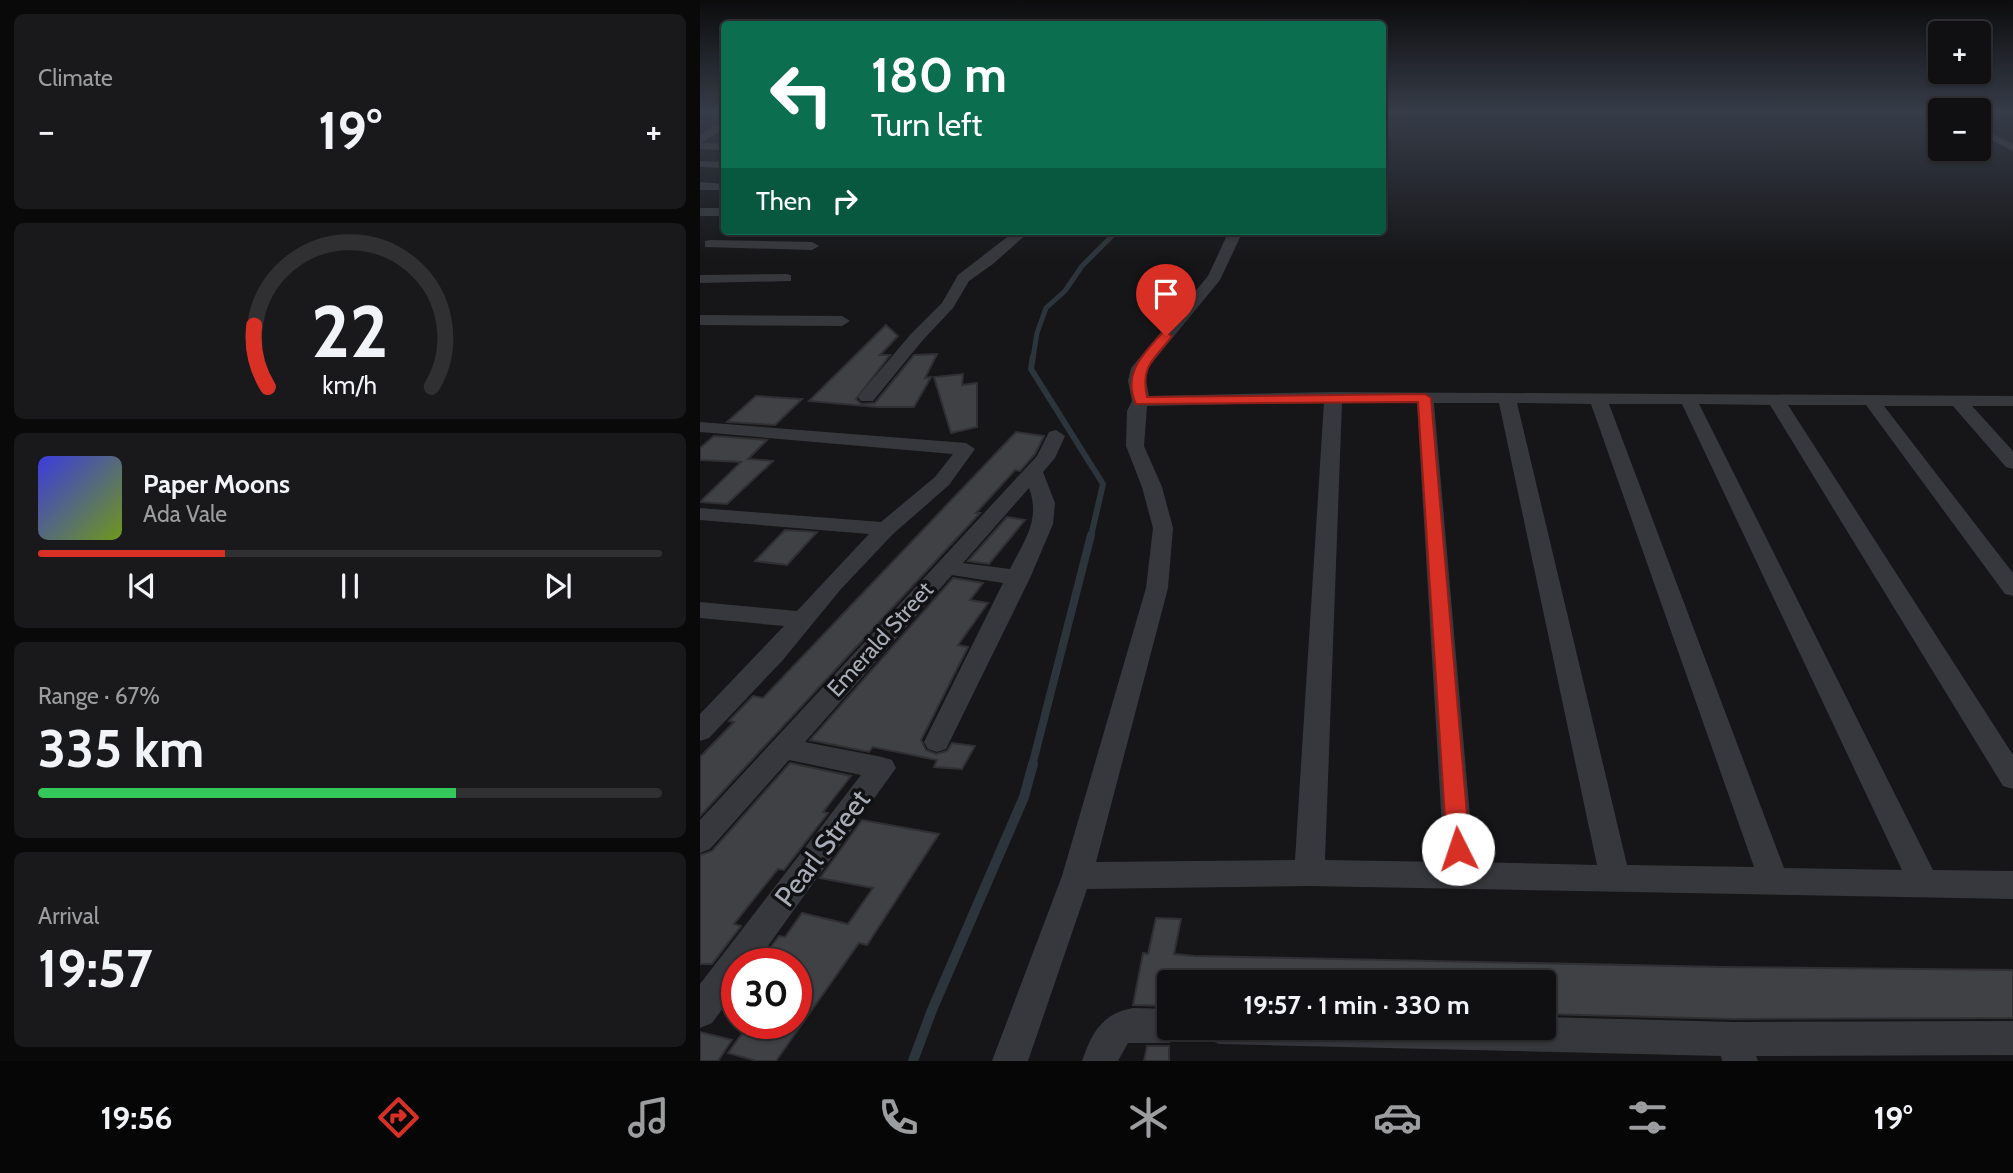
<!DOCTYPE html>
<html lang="en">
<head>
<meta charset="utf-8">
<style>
  :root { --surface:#101012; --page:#19191b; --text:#f1f3f6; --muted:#9c9d9f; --line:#303032; --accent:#d93025 }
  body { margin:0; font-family:Cabin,sans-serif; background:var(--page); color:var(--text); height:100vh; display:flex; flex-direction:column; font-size:26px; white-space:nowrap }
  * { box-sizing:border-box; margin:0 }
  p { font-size:23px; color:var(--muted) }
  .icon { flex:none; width:38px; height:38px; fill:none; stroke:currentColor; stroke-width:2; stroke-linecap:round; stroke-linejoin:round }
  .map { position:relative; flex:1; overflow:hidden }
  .drawer { display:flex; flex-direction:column; gap:14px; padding:14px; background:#09090a; width:700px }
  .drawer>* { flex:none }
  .hud { position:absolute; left:21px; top:21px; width:665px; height:214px; border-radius:7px; box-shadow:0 2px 5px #0004,0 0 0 2px var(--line); background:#0b6e4f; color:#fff; overflow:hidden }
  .controls { position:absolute; left:1228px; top:21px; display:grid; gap:14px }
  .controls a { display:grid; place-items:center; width:63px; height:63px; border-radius:7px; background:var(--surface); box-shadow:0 2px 5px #0004,0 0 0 2px var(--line); font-size:35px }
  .speed { position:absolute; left:21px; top:948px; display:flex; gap:14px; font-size:35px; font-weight:700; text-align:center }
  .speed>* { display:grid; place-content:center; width:91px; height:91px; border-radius:50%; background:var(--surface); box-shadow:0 2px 5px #0004,0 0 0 2px var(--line); line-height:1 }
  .speed .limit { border:10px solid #d22; background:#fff; color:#111 }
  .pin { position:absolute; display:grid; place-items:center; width:60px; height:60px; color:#fff; margin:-72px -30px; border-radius:50% 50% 50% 0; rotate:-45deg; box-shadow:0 0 7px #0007 }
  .pin .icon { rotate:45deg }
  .me { position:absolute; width:77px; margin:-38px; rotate:356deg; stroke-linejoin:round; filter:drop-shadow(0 0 5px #0008) }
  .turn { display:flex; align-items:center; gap:24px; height:147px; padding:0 35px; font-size:32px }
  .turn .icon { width:91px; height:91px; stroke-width:2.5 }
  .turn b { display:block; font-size:49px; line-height:60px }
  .then { display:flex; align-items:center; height:66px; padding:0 35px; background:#0003; gap:14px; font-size:26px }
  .big { font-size:52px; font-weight:700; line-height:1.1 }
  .drawer .card { flex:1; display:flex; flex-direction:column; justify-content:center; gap:10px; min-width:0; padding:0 24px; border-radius:10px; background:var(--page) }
  .drawer .dial { align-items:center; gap:0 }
  .dial svg { height:182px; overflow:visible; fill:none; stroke:var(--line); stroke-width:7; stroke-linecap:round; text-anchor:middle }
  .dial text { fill:var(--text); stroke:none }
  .song { display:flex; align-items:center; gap:21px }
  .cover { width:84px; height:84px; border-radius:10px; background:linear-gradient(135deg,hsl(240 70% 55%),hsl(80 70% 35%)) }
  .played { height:7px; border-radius:4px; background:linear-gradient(90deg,var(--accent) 30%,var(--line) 30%) }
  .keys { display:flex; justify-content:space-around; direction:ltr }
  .heat { display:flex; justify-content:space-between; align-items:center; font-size:38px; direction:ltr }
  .charge { height:10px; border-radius:5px; background:linear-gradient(90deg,#34c759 67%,var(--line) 0) }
  .trip { position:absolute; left:457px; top:970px; width:399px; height:70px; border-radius:7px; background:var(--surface); box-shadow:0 2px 5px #0004,0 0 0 2px var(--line); font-weight:700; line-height:70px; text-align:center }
  .menu { display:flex; height:112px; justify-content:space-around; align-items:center; background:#060607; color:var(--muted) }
  .menu .icon { width:49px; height:49px }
  .menu .active { color:var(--accent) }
  .menu b { font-size:32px; color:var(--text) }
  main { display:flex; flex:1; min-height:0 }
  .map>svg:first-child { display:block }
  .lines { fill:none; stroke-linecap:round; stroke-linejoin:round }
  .stream-far3 { stroke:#2c353c; stroke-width:5 }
  .stream-far2 { stroke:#2c353c; stroke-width:6 }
  .stream-far1 { stroke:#2c353c; stroke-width:8 }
  .stream { stroke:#2c353c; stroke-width:10 }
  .building { fill:#404145; stroke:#303034; stroke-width:2 }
  .street { fill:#37383d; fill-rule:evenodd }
  .route { fill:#d93025; stroke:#8d1f18; stroke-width:2 }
  .labels { text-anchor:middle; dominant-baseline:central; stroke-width:7; stroke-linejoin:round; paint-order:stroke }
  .street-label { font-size:23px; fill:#a8adb8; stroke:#111113 }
  .near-street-label { font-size:28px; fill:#a8adb8; stroke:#111113 }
</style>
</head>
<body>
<main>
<section class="drawer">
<div class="card"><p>Climate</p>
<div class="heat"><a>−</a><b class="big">19°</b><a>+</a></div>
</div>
<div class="card dial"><svg viewBox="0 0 100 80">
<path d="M14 69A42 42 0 1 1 86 69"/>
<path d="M14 69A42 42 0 0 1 8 42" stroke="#d93025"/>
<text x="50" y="56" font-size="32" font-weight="700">22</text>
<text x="50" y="72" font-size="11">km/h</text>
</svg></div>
<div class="card">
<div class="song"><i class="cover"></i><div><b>Paper Moons</b><p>Ada Vale</p></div></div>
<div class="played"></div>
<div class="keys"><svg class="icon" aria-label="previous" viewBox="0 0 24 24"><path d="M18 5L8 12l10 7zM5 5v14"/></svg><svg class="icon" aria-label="pause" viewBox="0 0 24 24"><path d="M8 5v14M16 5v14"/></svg><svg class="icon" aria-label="next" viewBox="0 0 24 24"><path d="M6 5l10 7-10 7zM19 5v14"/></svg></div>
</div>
<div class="card"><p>Range · 67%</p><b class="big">335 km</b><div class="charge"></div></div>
<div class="card"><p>Arrival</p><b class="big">19:57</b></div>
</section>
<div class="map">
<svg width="1313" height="1061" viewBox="0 0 1313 1061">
  <rect width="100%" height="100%" fill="#161618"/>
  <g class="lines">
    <path class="stream-far3" d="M333 358 337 333 346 308 365 291 382 266 417 231"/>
    <path class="stream-far2" d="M333 356 331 369 403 484 391 536"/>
    <path class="stream-far1" d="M332 766 391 535"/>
    <path class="stream" d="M213 1061 232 1010 324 797 333 764"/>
  </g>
  <path class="building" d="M186 325 198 336 180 355H190L156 399 161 404 175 403 214 355 237 354 225 378 231 377 214 407H177L109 401Z
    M263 374 262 385 277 383V427L251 433 234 377Z
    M56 396 69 397 102 399 75 425 27 422Z
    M316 432 344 436 335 454 320 471 315 470 276 513H280L0 816V757L34 722 29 721 53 696 63 698Z
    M14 436 67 440 48 459 73 461 27 504 0 502 41 462 0 460V448Z
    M307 517 325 520 289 564 268 561Z
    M85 530 117 532 87 565 55 561Z
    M253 578 283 583 270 600 288 603 258 645 268 647 221 740 226 750 236 754 247 751 252 743 275 746 262 769 234 767 237 760 173 747 169 752 110 740Z
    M90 763 151 776 123 812 128 813 84 870 78 869 34 924 41 926 12 964H0V855L12 851Z
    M162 820 239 834 167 945 159 943 76 1061H56L28 1053 49 1024H96V964H58L79 936 85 937 102 913 148 924 173 888 120 878Z
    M456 918 481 919 474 954 494 956 1022 967 1313 970V1018L1032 1019 844 1014V982H469V1006L433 1005 443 953 448 954Z
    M0 1032 32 1040 18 1061H0Z
    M447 1046H469V1061H444Z"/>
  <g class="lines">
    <path class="street" d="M24 123V129L1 143 24 144V150L0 149V135L12 126Z
      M1279 127 1313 144V151L1279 134Z
      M0 161 24 162V168L0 167Z
      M0 182 24 184V190H0Z
      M0 208H24V216H0Z
      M315 231H330L293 264 269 281 253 308 222 341 173 401H161L158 397 161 393 210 335 242 303 258 275Z
      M529 231H543L520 280 447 369 446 381 449 396 633 392 1313 396V406H1272L1313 451V469L1306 467 1253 406H1184L1313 573V596L1305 594 1166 405H1088L1313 755V789L1303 786 1070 405 999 404 1233 870 1313 871V899L609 886 387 889 328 1061H292L362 876 446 588 453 528 442 487 426 446 427 411 432 401 428 381 431 368 508 276ZM624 402 595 860 396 862 468 588 473 528 462 487 444 446 447 406ZM642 402 717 403 744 862 625 860ZM734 403H799L897 865 774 862ZM817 403 891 404 1054 867 927 865ZM909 404H982L1202 870 1084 868Z
      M10 240 112 242 119 246 112 250 5 247V241Z
      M86 274 91 275V281L0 283V275Z
      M0 315 142 316 150 321 142 326 0 325Z
      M0 422 266 443 275 449 249 485 193 534 141 589 82 661 9 738 0 741V714L84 626 0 618V602L97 611 169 534 0 520V508L181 522 235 477 253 454 0 432Z
      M356 430 365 436 355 458 343 472 355 503 353 524 330 578 246 749 237 752 228 749 224 742 303 583 252 575 105 742 182 757 192 760 196 768 55 964H37V989L12 1023 0 1028V984L161 775 89 760 10 849 0 853V820L337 456 349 432ZM329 488C341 520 324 541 310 569L263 563Z
      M433 1008 469 1009V1027H486L481 1038 469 1043H428L418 1061H382C392 1033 401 1014 433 1008Z
      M844 1017 1035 1022 1313 1021V1055L1056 1056 1058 1061H1022L1021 1056 519 1044 507 1039 502 1027H844Z"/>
  </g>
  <linearGradient id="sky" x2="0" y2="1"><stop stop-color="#0c0c0d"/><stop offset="0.43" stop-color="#363c48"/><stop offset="1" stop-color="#363c48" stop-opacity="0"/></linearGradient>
  <rect width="1313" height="260" fill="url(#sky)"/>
  <path class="route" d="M466 332 472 336C455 359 440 365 447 397L725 394 731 398 770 849 766 856 758 859 751 856 747 849 718 402 436 404C422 373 443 355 462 333Z"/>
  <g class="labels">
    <g class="street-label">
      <text transform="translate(180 639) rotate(-48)">Emerald Street</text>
    </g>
    <g class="near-street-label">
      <text transform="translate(122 848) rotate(-53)">Pearl Street</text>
    </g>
  </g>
</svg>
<div class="controls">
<a>+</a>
<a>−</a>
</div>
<div class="speed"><div class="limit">30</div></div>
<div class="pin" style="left:466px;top:336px;background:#d93025"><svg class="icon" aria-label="arrive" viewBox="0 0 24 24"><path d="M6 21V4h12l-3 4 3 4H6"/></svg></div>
<svg class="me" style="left:758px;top:849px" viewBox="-20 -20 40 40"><circle r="19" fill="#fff"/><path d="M0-13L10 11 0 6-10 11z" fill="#d93025"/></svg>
<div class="trip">19:57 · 1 min · 330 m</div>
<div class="hud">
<div class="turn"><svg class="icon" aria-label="left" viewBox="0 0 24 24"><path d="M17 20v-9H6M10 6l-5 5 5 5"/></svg><div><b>180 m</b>Turn left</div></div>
<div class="then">Then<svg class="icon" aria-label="right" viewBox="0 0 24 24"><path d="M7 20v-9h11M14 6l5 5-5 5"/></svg></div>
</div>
</div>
</main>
<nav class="menu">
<b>19:56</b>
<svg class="icon active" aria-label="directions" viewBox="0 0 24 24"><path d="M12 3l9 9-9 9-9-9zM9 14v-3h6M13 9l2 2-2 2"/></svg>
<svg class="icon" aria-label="music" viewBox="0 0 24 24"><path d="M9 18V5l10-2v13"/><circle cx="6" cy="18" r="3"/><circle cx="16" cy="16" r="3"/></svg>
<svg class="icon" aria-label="phone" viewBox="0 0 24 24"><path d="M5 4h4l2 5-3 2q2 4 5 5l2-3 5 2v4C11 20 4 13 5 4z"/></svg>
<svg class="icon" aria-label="climate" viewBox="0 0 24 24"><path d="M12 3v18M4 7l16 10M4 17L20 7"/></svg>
<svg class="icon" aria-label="car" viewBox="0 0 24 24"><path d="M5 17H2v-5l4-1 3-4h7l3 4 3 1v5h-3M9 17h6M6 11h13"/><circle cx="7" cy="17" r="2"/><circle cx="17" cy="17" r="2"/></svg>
<svg class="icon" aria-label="filters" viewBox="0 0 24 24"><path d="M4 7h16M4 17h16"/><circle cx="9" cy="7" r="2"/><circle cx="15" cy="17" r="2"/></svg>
<b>19°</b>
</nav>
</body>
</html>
